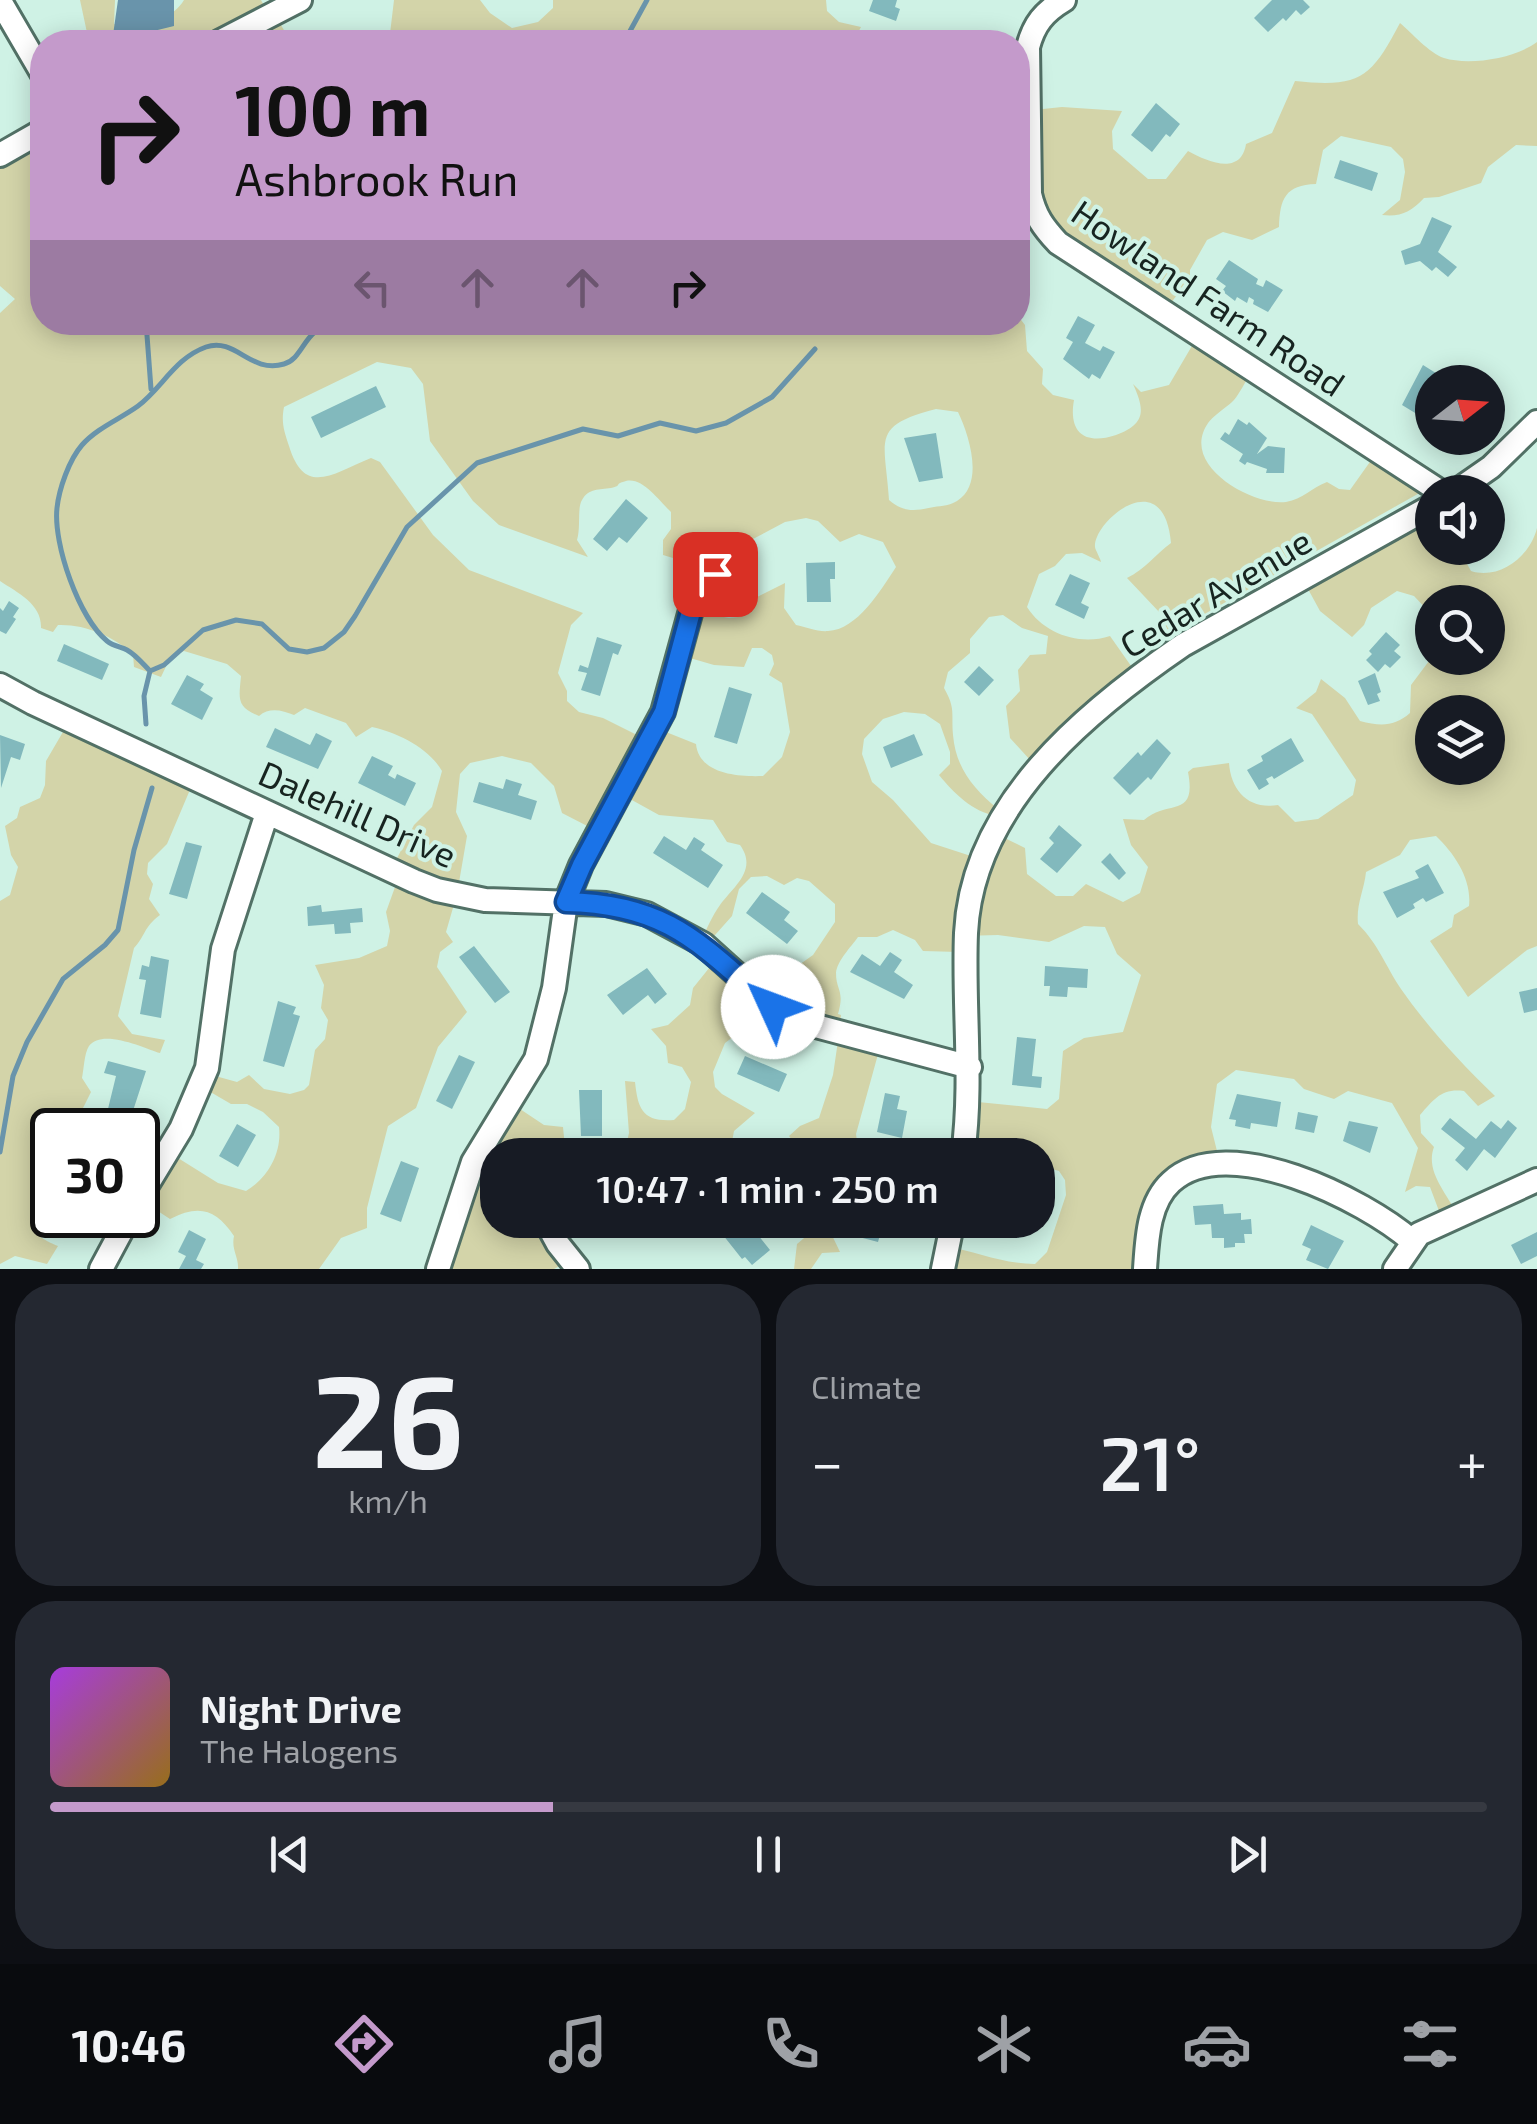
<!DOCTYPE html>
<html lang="en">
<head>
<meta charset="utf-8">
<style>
  :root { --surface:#171b24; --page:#242831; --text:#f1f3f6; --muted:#9ea1a6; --line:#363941; --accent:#c49acb }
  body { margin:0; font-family:"Exo 2",sans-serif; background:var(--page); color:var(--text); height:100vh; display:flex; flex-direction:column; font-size:38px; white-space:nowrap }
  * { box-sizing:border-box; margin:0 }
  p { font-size:32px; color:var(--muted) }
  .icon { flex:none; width:55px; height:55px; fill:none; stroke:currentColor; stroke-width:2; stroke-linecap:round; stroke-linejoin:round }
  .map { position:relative; height:1269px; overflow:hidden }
  .panel { display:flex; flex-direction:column; gap:15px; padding:15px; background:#0d0f14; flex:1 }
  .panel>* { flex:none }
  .top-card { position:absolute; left:30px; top:30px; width:1000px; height:305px; border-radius:40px; box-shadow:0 5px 25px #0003; background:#c49acb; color:#111; overflow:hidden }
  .needle { width:65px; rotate:73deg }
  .buttons { position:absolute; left:1415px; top:365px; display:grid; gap:20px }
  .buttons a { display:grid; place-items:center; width:90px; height:90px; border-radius:50%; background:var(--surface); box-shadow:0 5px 25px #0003; font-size:50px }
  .speed { position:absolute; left:30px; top:1108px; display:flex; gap:20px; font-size:50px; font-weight:700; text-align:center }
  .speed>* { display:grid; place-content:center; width:130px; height:130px; border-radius:50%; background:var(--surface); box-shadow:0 5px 25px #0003; line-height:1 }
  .speed .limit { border:5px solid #111; border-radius:15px; background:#fff; color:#111 }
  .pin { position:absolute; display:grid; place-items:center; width:85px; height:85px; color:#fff; margin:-42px; border-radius:20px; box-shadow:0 5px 15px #0006 }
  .me { position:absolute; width:110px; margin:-55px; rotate:313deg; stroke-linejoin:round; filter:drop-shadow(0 0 8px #0008) }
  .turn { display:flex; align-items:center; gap:35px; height:210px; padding:0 40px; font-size:45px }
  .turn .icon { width:130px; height:130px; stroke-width:2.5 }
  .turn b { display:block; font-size:70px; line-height:85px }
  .lanes { display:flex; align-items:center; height:95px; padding:0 40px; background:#0003; justify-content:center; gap:50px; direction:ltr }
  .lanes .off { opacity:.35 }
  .big { font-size:75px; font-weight:600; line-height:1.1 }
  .panel .widget { flex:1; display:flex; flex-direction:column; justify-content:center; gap:15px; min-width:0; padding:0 35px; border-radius:40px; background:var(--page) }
  .panel .dial { align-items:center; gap:0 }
  .dial b { font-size:130px; line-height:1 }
  .song { display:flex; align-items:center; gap:30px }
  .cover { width:120px; height:120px; border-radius:15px; background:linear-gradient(135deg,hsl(280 70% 55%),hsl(40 70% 35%)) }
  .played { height:10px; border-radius:5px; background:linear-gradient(90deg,var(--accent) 35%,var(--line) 35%) }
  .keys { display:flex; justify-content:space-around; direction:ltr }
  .heat { display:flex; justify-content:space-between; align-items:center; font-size:55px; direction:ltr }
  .panel .tiles { flex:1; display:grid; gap:15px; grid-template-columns:1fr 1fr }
  .widget:last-child { grid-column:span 2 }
  .trip { position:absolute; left:480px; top:1138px; width:575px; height:100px; border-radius:40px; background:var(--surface); box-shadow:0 5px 25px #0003; font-weight:600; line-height:100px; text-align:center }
  .dock { display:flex; height:160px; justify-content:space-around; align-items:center; background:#090b0e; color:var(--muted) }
  .dock .icon { width:70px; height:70px }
  .dock .current { color:var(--accent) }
  .dock b { font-size:45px; color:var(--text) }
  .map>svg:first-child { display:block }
  .green { fill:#d3d4a9; fill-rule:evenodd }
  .water { fill:#6994ab }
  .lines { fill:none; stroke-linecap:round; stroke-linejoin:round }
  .stream { stroke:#6994ab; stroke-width:5 }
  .building { fill:#82b9bd }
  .minor-casing { stroke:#527166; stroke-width:28 }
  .minor { stroke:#fff; stroke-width:22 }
  .route-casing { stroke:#114b97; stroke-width:25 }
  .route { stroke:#1a73e8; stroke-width:18 }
  .labels { text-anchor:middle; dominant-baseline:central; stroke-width:8; stroke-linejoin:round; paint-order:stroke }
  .street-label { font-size:35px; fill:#172420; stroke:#cff2e5 }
</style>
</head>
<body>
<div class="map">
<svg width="1537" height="1269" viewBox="0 0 1537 1269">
  <rect width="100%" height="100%" fill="#cff2e5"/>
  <path class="green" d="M80 0H115L114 24C136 31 172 21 184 0H261L268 13 275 15 291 42H89Z
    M394 0H480L490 13 512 28 538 22 553 8V0H826L827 11 839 22 861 27 853 42H389Z
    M1400 23C1412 33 1429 53 1444 58 1470 66 1516 58 1537 42V146L1516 145 1488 167 1481 183 1439 197 1424 198C1411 212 1401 217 1382 215L1400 200 1405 172 1403 159 1391 147 1341 136 1323 150 1316 184C1285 185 1280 199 1279 227L1252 240 1223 232 1207 240 1190 270V278L1164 312 1036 222 1024 111 1062 107 1122 111 1112 131 1113 149 1148 179H1166L1188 151C1208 162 1241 176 1246 144L1272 133 1295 81C1360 88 1371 78 1400 23Z
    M42 131V322H1018V316L1025 325 1027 351 1043 369 1042 384 1053 395 1074 400C1068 434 1086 445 1116 435 1146 424 1145 410 1133 384L1141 392 1169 385 1196 339 1250 374C1245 382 1240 393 1234 400 1222 412 1209 416 1203 433 1190 471 1255 506 1286 502 1303 499 1311 488 1327 482L1339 489 1350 490 1372 459 1423 491 1169 634 1161 614 1127 578C1145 569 1155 555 1171 543 1164 462 1093 521 1095 547 1095 549 1101 560 1101 562L1082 553 1066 554 1055 566 1039 574 1027 607C1044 634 1080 646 1110 636L1136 673 1031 761 1010 738 1006 706 1020 691 1018 670 1030 655 1046 654 1048 636 1022 628 1003 615 989 617 970 639V653L948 672 944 688C956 709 951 713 953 735 956 769 974 789 998 809L997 816C972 812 954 793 939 775L950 764V752L940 724 925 714 904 712 883 719 864 739 862 754 872 782 893 800 931 843 971 856 988 830 1025 848 1027 874 1056 896H1073L1086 884 1123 902 1140 893 1148 867 1131 845 1123 819 1144 820C1168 799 1197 819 1188 772L1193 768 1229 763C1231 791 1249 810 1278 805L1295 822 1318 819 1353 795 1356 780 1312 714 1296 708 1316 692 1321 679 1345 698 1360 721C1380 726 1394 727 1410 713L1411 685 1432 657 1488 658V602H1432V615L1414 596 1397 591 1371 608 1364 625 1352 637 1320 611 1308 589 1432 518V548H1458L1471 571C1499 580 1530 557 1537 528V946L1527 950 1468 997 1430 941 1452 927 1454 915 1469 906C1472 880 1455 854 1436 836L1410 840 1400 855 1366 872C1364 891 1356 904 1358 924 1379 945 1385 965 1401 989 1430 1030 1459 1061 1495 1096L1478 1106 1464 1091C1442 1088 1434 1099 1420 1115L1421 1133 1434 1147C1425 1171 1446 1192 1457 1214L1442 1219 1430 1187 1416 1186 1405 1192 1418 1148 1392 1103 1348 1091 1334 1099 1304 1089 1294 1079 1236 1070 1217 1084 1211 1127 1220 1163 1179 1173 1137 1269H943L946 1246C976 1252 1005 1264 1035 1264L1047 1252 1066 1195 1065 1180 1059 1171 1038 1165V1155H958L968 1101 1047 1109 1059 1099 1063 1051 1084 1038 1123 1032 1141 975 1117 954 1105 927 1084 926 1049 942 998 935 962 936 959 952 923 951 915 940 893 930 877 937H858C851 947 837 961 836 973 836 991 845 990 838 1014L841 1015 839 1033 880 1047 856 1134 858 1148 863 1155H790L793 1141 789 1136 800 1126 819 1118 833 1075 839 1034 777 1006 796 967 813 955 835 922V904L809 881 797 878 784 885 767 876 751 877 739 889 732 916 707 944 701 940C707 929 712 916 720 905 734 886 758 870 740 845L727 842 713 820 659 815 621 794 595 830 562 813 554 786 531 763 502 756 470 763 460 774 456 812 467 836 457 894 446 932 453 942 440 952 437 967 467 1012 438 1047 416 1108 388 1126 367 1208V1228L341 1238 319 1269H238C239 1257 231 1250 234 1236 216 1209 199 1204 170 1219L138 1198 170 1153 218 1183 246 1191C268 1178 282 1153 279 1127L263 1112 247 1104H231L195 1083 201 1072 237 1082 249 1075 264 1089 290 1094 304 1090 309 1085 315 1050 325 1039 328 1020 321 1008 324 985 315 965 359 958 387 946 390 931 386 912 399 876 391 870 414 825 432 807 442 771C429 748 398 733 372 727L356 737 346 723 305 708 294 715C282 710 269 707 259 716 236 707 239 699 241 676L227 664 184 651 170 658 161 677 134 667 133 654C113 636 85 624 58 625L53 632 41 628C42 604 18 593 0 581V313L15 299 0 286V156ZM377 362 411 368 423 384 430 441 473 501 499 525 588 557 577 540C581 527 577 508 582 500 589 488 599 490 611 488 624 485 612 485 626 481 643 477 659 501 671 512V529L663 540V555L703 567 710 554 753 539 785 522 806 518 818 521 840 542 859 534 883 542 896 567C881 590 857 630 828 631 818 632 806 627 796 625L784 608 785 583 755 598 739 617 729 618 693 611 683 656 714 665 744 667 752 648H762L772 655 774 664 769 675 782 683 790 732 782 757 763 776C738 777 699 774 696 744L656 728 647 740 603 718 579 712 567 701V691L558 673 571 625 583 613 469 570 433 535 380 462 371 458C333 473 305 498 289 446 284 431 281 422 284 407ZM936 409 958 412C969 435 985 484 957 501 951 505 942 506 934 507 915 511 904 513 889 500 885 439 870 426 936 409ZM1432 712H1488V768H1432Z
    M67 725 192 785 167 844 148 863 147 874 153 884 149 899 160 915C143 928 146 935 134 948L118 1016 132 1034 165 1040 160 1053C144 1048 102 1028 89 1046 84 1054 84 1069 82 1078L91 1092 83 1108V1119L71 1130H52V1168L32 1218C32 1235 44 1240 58 1246L47 1264 15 1256 0 1264V901L10 895 18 867 11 855 5 826 17 818 20 807 40 798 45 785 46 761Z
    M718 957 768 1008 748 1032 733 1037 725 1043 713 1072 715 1087 722 1094 755 1113 734 1131 731 1147 735 1155H617L625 1150 629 1133 625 1081 635 1082C638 1110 643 1122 674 1120L685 1109 691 1082 682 1067 668 1063 666 1046 651 1029 668 1025 690 1005 693 988Z
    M511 1103 544 1125 563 1127 565 1147 571 1155H498V1220H550L569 1261 554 1269H440L459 1203Z
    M816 1220H829L828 1227 840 1252 822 1253 811 1269H794L797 1244 816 1228Z"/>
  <path class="water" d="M118 0H174V26L121 39 113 35Z"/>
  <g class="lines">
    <path class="stream" d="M624 42 647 0
      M146 322 151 389
      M150 671 164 665 203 630 236 620 262 624 289 649 307 652 324 648 344 632 355 616 407 527 477 463 583 429 618 436 660 423 696 431 726 423 772 397 815 349
      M146 724 144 696 150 671C143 664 136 655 127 650 121 647 113 646 107 641 79 618 53 544 57 508 59 489 69 460 82 445 97 428 120 419 138 406 162 388 175 358 206 347 236 337 250 374 284 364 299 360 303 341 315 332 321 328 329 326 336 322
      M0 1152 13 1076 27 1042 63 979 105 945 118 930 134 850 152 788"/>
  </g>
  <path class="building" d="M873 0H897L895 7 900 9 896 21 869 11Z
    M1272 0H1303L1310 7 1301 15 1296 10 1286 21 1283 18 1268 32 1254 18Z
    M1156 103 1180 124 1170 137 1166 134 1152 152 1131 135Z
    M1340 160 1378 173 1372 191 1334 178Z
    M1432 217 1452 226 1438 252 1457 267 1448 277 1436 267 1432 271 1420 261 1405 265 1401 251 1420 244Z
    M1229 260 1258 279 1256 284 1263 287 1266 280 1283 290 1268 312 1253 304 1254 300 1249 297 1247 303 1237 297 1235 301 1222 291 1226 286 1216 279Z
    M1078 316 1095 325 1085 343 1100 351 1103 346 1115 352 1100 379 1092 374 1089 379 1063 359 1073 342 1066 338Z
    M1423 365 1439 375 1432 382V411L1425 419 1402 405Z
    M376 386 386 407 321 438 311 417Z
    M1238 419 1247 425 1249 422 1267 438 1257 454 1268 446 1285 448 1284 473H1266L1267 469 1247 462 1245 465 1239 461 1243 454 1220 439 1225 432 1229 435Z
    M936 433 943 478 919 482 904 438Z
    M626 499 648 518 627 543 619 537 607 551 593 539Z
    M1490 509 1503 523 1490 542 1488 511Z
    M835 562V579H830L831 602H807L806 563Z
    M1070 574 1090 583 1081 603 1089 607 1084 619 1055 605Z
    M9 601 19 608 13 617 16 619 6 634 0 631V608L3 611Z
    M1386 632 1400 645 1394 651 1401 657 1390 668 1385 664 1378 672 1366 660 1372 654 1369 651Z
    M597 637 622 645 618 655 613 653 600 696 581 690 587 673 578 671 580 665 588 668Z
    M64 644 109 664 102 680 57 661Z
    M979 666 994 680 979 696 964 682Z
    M1375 673 1381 692 1377 694 1380 701 1368 705 1358 681Z
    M187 675 204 684 200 690 213 698 202 720 171 704Z
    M729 687 752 694 737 744 714 737Z
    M275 728 310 745 316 733 332 741 318 769 266 747Z
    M914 734 923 755 891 768 883 747Z
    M0 735 25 744 20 760 11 757 1 788Z
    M1291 738 1304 761 1274 779 1272 776 1266 779 1269 784 1259 790 1247 770 1263 761 1261 756Z
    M1157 739 1171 753 1151 780 1148 777 1130 795 1113 778 1138 752 1141 756Z
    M372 756 393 766 388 775 395 779 397 774 416 783 405 806 358 783Z
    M506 779 522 784 518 795 537 801 531 820 473 802 479 782 503 789Z
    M1059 825 1082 845 1057 873 1040 859 1054 843 1049 838Z
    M664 836 686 850 694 837 705 844 701 850 723 865 708 888 653 853Z
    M186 842 202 846 187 899 169 894Z
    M1110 853 1126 873 1119 880 1101 862Z
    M1428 864 1444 893 1426 902 1423 898 1413 904 1415 908 1397 918 1383 892 1419 878 1415 871Z
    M762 892 790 912 784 920 798 931 787 944 746 913Z
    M321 905 322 912 362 908 363 922 350 923 351 933 335 934 334 924 308 926 307 907Z
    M474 946 510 992 495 1003 459 957Z
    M890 952 902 960 894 972 913 985 904 999 850 972 862 954 880 966Z
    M151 956 169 960 161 1018 140 1014 146 980 139 979 142 965 149 967Z
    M1045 966 1088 969 1087 988 1068 987 1067 997 1049 996 1050 986H1044Z
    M647 968 667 994 655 1004 648 995 623 1015 607 995Z
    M1537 988V1010L1524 1013 1519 992Z
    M278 1001 296 1007 293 1014 300 1016 284 1067 263 1061Z
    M1017 1037 1036 1039 1032 1076 1042 1077 1041 1088 1012 1085Z
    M459 1055 475 1062 452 1109 436 1101Z
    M745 1056 787 1074 779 1092 737 1074Z
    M108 1061 146 1071 129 1123 106 1117 116 1076 104 1073Z
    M579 1090H602V1136H581Z
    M885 1093 900 1096 897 1109 907 1111 902 1138 877 1132Z
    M1237 1094 1281 1102 1277 1127 1251 1123 1250 1129 1235 1126 1236 1120 1229 1119Z
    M1298 1112 1318 1116 1314 1133 1295 1129Z
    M1450 1118 1476 1139 1491 1121 1501 1129 1508 1120 1517 1128 1495 1158 1484 1149 1467 1171 1455 1160 1465 1148 1441 1129Z
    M1349 1121 1378 1127 1370 1153 1343 1141Z
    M237 1124 256 1135 238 1167 219 1156Z
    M401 1161 419 1168 401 1222 380 1214Z
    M1223 1204 1224 1214 1241 1213V1220L1251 1219 1252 1234H1244L1245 1243H1235V1247L1224 1248V1238H1212L1211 1224 1195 1225 1193 1206Z
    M859 1220H879L883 1224 878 1242 855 1236Z
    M1008 1220H1024L1019 1238 1004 1234Z
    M736 1225 746 1237 754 1230 770 1250 752 1265 745 1257 742 1259 723 1235Z
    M1311 1225 1344 1241 1328 1269 1306 1260 1311 1249 1302 1245Z
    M189 1230 206 1239 196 1260 204 1264 201 1269H179L186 1256 178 1252Z
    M1537 1232V1256L1521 1264 1511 1245Z"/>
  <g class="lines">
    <g class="minor-casing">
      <path id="minor" d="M1064 0C1044 12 1034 24 1028 47L1030 194C1035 216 1043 227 1058 243L1441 492
        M0 1 42 73
        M219 42 300 0
        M0 155 42 131
        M1455 492 1491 467 1537 422
        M0 685 33 703 414 881 437 890 485 900 606 904 647 914 703 944 773 1007 801 1022 970 1067
        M963 1155C973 1081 963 1008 966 933 972 805 1085 712 1183 645L1432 506
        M138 1200 181 1129 207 1068 223 949 267 813
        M545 1220 558 1244 578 1269
        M101 1269 130 1215
        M438 1269 473 1162 536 1059 554 988 566 902 581 865 663 712 699 581 715 575
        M943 1269 953 1220
        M1145 1269C1147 1240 1148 1203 1171 1182 1227 1130 1365 1200 1412 1241
        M1395 1269 1419 1234 1537 1180"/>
    </g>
    <use href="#minor" class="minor"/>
  </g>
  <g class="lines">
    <g class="route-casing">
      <path id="route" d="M715 574 699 582 664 712 582 865 566 902C669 904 701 945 773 1007"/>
    </g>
    <use href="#route" class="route"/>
  </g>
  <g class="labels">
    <g class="street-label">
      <text transform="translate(1209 297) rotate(34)">Howland Farm Road</text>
      <text transform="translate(1215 592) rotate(-31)">Cedar Avenue</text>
      <text transform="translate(358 813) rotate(24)">Dalehill Drive</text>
    </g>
  </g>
</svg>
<div class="buttons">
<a><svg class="needle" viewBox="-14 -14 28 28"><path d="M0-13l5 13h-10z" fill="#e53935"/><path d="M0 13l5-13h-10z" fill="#9ea1a6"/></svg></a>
<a><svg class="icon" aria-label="sound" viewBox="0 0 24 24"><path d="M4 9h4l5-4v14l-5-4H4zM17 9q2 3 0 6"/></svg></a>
<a><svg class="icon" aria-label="search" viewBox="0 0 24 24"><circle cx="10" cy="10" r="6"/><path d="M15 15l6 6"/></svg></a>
<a><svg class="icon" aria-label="layers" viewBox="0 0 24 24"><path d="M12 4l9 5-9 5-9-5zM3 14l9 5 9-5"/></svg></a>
</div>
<div class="speed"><div class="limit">30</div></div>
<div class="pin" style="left:715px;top:574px;background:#d93025"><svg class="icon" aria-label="arrive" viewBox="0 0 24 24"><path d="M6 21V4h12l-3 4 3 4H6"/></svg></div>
<svg class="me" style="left:773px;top:1007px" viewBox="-20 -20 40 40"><circle r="19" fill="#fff"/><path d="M0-13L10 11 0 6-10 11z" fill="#1a73e8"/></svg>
<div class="trip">10:47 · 1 min · 250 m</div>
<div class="top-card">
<div class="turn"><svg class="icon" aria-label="right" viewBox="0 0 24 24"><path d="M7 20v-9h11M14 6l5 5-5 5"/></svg><div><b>100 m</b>Ashbrook Run</div></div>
<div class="lanes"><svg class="icon off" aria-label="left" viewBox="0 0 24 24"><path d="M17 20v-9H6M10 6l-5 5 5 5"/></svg><svg class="icon off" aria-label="ahead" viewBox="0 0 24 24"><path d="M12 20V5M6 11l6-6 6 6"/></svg><svg class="icon off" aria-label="ahead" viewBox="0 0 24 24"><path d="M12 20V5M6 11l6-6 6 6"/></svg><svg class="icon" aria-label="right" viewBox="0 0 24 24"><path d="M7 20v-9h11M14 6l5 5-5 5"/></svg></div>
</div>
</div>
<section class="panel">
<div class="tiles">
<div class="widget dial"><b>26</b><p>km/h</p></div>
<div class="widget"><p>Climate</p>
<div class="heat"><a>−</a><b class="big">21°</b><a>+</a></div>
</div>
<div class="widget">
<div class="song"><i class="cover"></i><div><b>Night Drive</b><p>The Halogens</p></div></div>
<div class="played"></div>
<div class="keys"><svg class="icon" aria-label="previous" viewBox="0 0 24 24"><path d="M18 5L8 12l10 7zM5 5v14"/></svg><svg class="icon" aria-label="pause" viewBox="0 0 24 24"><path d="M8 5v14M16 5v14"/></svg><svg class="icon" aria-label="next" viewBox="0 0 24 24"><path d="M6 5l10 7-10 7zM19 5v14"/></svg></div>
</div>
</div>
</section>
<nav class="dock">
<b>10:46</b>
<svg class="icon current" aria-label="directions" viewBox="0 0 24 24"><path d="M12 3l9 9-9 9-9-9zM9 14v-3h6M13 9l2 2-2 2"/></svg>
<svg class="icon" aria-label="music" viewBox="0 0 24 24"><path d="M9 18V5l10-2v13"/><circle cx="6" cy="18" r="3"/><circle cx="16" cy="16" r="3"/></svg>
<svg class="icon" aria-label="phone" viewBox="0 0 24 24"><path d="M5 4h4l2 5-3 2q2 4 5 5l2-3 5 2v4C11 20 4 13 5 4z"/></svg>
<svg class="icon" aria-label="climate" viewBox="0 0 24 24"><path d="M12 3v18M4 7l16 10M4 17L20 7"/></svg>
<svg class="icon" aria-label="car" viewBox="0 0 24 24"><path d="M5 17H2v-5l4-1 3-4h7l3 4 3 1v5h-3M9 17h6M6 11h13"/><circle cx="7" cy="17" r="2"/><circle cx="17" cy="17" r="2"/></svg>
<svg class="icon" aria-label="filters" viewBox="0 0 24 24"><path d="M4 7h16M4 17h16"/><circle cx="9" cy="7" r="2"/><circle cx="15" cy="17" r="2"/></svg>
</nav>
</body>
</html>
